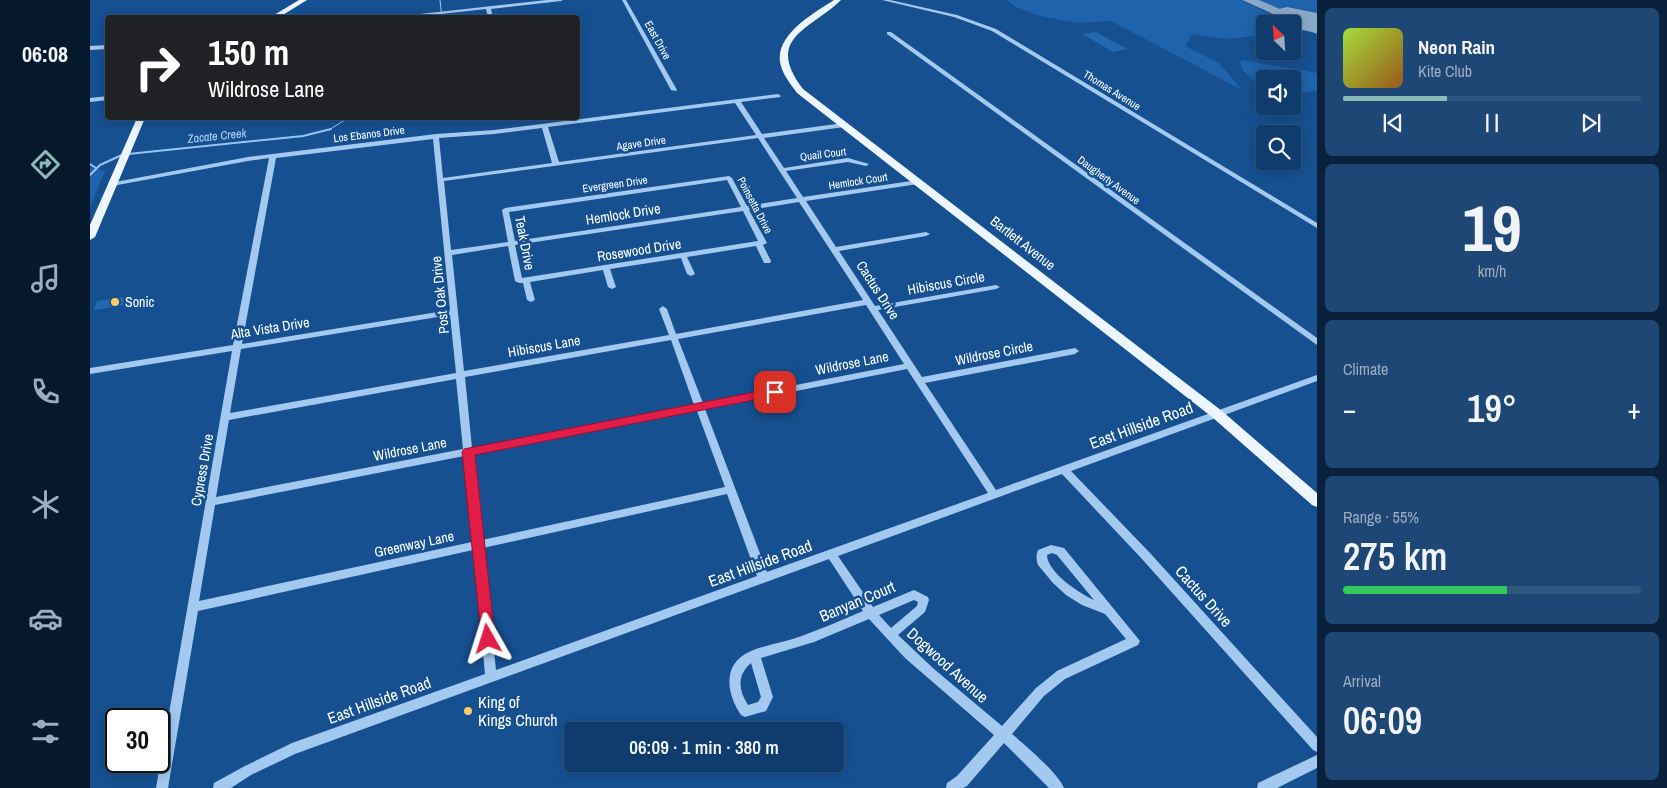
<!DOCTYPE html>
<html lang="en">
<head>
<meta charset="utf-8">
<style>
  :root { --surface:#103c6d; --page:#1e4775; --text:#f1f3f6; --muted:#9cadc2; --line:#305680; --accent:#8bbbb9 }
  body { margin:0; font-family:"Archivo Narrow",sans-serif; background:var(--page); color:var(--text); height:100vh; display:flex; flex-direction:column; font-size:19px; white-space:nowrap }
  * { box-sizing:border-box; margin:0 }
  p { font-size:16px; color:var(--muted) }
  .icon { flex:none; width:28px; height:28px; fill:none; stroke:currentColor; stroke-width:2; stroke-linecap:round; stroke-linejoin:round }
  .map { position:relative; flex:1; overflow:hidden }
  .details { display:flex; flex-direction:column; gap:8px; padding:8px; background:#09213c; width:350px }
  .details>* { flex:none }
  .top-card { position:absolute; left:15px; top:15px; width:475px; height:105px; border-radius:5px; box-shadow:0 2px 12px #0003,0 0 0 1px var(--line); background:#202124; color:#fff; overflow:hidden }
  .needle { width:32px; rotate:335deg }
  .controls { position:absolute; left:1166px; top:15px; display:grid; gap:10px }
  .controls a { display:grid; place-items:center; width:45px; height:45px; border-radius:5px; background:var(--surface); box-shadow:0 2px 12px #0003,0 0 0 1px var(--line); font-size:25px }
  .speed { position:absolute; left:15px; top:708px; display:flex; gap:10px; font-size:25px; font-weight:700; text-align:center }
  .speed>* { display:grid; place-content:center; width:65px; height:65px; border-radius:50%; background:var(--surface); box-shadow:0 2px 12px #0003,0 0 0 1px var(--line); line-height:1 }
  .speed .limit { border:2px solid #111; border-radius:8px; background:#fff; color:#111 }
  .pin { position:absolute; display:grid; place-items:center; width:42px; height:42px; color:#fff; margin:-21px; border-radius:10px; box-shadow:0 2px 8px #0006 }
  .me { position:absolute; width:55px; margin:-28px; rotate:354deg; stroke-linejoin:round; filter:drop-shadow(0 0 4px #0008) }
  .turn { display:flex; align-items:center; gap:18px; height:105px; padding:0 20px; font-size:22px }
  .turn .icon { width:65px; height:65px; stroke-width:2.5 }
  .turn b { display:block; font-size:35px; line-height:42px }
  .big { font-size:38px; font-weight:600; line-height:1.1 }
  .details .tile { flex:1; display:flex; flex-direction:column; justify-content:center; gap:8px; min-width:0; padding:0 18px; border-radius:8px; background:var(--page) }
  .details .dial { align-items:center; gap:0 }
  .dial b { font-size:65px; line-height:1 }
  .song { display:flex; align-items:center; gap:15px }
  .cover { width:60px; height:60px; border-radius:8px; background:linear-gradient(135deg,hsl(80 70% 55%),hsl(30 70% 35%)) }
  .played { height:5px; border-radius:2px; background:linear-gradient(90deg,var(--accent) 35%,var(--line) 35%) }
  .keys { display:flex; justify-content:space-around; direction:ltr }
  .heat { display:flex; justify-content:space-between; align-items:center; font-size:28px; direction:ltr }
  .charge { height:8px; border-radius:4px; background:linear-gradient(90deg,#34c759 55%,var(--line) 0) }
  .trip { position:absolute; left:474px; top:722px; width:280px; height:50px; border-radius:5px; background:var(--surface); box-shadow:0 2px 12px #0003,0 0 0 1px var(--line); font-weight:600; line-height:50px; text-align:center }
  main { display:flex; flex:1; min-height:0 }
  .menu { display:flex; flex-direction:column; width:90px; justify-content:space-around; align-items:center; background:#06182c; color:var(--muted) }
  .menu .icon { width:35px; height:35px }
  .menu .active { color:var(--accent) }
  .menu b { font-size:22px; color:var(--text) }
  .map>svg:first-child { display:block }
  .green { fill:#1e63ab }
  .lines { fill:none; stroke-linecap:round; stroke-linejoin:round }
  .stream-far1 { stroke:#96c5f3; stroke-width:1 }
  .stream { stroke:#96c5f3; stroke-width:2 }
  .taxiway { fill:#8aa8c8; fill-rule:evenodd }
  .runway { fill:#8aa8c8; fill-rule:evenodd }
  .building { fill:#2468b0 }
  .minor { fill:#a4c9f0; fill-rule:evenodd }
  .major { fill:#edf5ff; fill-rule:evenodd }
  .route { fill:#e11d48; stroke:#92132f }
  .poi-dot { fill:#ffcc63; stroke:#165091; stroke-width:2 }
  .labels { text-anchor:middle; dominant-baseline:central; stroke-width:5; stroke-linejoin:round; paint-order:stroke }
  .far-street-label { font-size:11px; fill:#fff; stroke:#165091 }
  .far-water-label { font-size:12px; font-style:italic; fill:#b0d3f7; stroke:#165091 }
  .street-label { font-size:14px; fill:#fff; stroke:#165091 }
  .poi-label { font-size:14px; fill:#fff; stroke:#165091; text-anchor:start }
  .near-street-label { font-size:16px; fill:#fff; stroke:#165091 }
  .near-poi-label { font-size:16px; fill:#fff; stroke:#165091; text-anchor:start }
</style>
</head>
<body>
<main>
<nav class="menu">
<b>06:08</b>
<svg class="icon active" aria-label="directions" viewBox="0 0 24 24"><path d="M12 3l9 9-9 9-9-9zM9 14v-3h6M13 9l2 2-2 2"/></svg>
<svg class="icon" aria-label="music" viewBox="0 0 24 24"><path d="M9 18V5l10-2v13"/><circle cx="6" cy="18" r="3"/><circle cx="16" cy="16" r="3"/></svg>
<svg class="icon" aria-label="phone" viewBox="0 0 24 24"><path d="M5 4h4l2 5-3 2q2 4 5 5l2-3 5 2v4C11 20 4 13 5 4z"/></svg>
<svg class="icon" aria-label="climate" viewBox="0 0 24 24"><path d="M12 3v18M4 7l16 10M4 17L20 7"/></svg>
<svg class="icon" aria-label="car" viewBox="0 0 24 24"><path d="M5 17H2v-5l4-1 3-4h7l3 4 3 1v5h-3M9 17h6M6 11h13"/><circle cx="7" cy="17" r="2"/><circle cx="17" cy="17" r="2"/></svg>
<svg class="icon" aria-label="filters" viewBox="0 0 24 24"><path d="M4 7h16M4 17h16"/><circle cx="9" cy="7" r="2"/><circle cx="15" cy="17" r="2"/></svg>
</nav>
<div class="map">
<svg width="1227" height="788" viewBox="0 0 1227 788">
  <rect width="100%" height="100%" fill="#165091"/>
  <path class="green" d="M916 0H1150L1201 24H1175V35L1136 39 1102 34 1095 46 1129 63 1152 90 1021 21 988 23 950 16 926 7Z
    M1166 0H1227V17L1186 9Z
    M1154 60 1227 73V91L1203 94 1202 79H1175V92L1152 69 1150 62Z
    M0 167 15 171 0 207Z"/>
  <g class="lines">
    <path class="stream-far1" d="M350 0 352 18
      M239 130 258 118"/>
    <path class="stream" d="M38 154 213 136 241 129
      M0 164 6 168
      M0 175 10 165 32 155"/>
    <path class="taxiway" d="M1152 0H1169L1227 25V34Z"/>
    <path class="runway" d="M1197 7 1227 13V33L1202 28V24H1185L1181 17 1185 10Z"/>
  </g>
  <path class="building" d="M1006 32 1037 49 1023 52 992 34Z
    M45 295 43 304 4 310 7 301Z"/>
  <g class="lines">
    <path class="minor" d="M457 0H473L471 1 401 9 403 18H398L396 9 315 18H294Z
      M532 0H536L587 90 586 91 581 90Z
      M792 0H800L867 15 906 29 1227 223V228L902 31 864 17Z
      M797 32H801L1227 338V345L797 34Z
      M18 45V49L0 50V46Z
      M688 94 691 96 690 97 651 102 672 134 754 123 757 125 754 127 674 138 694 168 758 158 779 164 776 166 758 162 696 171 713 197 828 180 831 182 828 184 716 201 746 247 836 232 840 234 836 236 749 251 785 306 906 285 910 287 906 289 788 310 832 377 985 348 989 351 985 354 835 383 906 490 1227 375V381L981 471 1060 553 1227 737V752L1223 750 1052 559 972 474 748 556 783 607 824 590 838 597 839 600 835 612 808 635 844 669 912 726 946 688 967 671 1036 639 1015 614 992 605 976 595 963 583 948 565C946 560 946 555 948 550L961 545 974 548 1050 641 1048 645 975 679 954 696 922 734C935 745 968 773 974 788H959L914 743 877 786 873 788H856L857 783 867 776 904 735 815 658 779 619 724 642 671 658 683 697 676 711 655 717 651 715C636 693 632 663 661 651 676 645 694 642 709 637 731 629 752 620 773 611L739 559 205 754 161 775 141 788H123L124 783 153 767 202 743 395 674 383 550 108 611 78 788H66L142 351 0 374V368L143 345 179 158 158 161 22 186 20 185V183L158 157 346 134 404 130ZM645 103 666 135 469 162 458 127ZM452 128 462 163 353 178 349 138 404 134ZM668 138 707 198 657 206 642 178 639 176 415 208 412 210 418 242 361 250 354 181ZM343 139 360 310 152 344 186 158ZM637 180 651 207 425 241 419 212ZM709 202 773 300 586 334 577 309 573 306 569 309 579 335 374 371 362 255 418 246 425 281 429 283H433L437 300 441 302 445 300 440 282 513 270 518 287 522 289 526 287 520 269 591 258 597 274 601 276 605 274 597 257 666 246 674 263H680L681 261 673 245 677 243 659 210ZM653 211 668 241 432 278 425 245ZM776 305 814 364 613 403 588 339ZM360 315 366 373 140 413 151 349ZM581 340 604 405 382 448 375 377ZM817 369 898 493 677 572 615 409ZM366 379 373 449 126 497 139 420ZM607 411 635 487 392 540 383 454ZM374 456 382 542 109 601 125 505ZM637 494 667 576 406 670 393 548ZM962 553 967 555 1004 600C990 594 957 572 957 555ZM824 600 828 602 827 606 801 628 789 615ZM661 663 671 697 668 702 658 705C648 690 647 675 661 663Z
      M18 96V100L0 102V98Z
      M1227 755V768L1187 788H1167L1168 783Z"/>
    <path class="major" d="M209 0H217L188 18H179Z
      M744 0H751C720 30 674 38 713 89L1132 411 1227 493V507L1222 505 1122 417 707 93C700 83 692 74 690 62 686 34 724 13 744 0Z
      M47 118H55L5 237 0 240V225Z"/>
  </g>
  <path class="route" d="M685 388 691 392 689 395 385 455 405 639 403 643 398 645 392 643 372 452 374 449Z"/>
  <g class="poi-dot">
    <circle cx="25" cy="302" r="5"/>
    <circle cx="378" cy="711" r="5"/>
  </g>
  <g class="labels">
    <g class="far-street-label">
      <text transform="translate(568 40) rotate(61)">East Drive</text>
      <text transform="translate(1022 90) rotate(32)">Thomas Avenue</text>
      <text transform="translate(279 134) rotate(-7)">Los Ebanos Drive</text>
      <text transform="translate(551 143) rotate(-8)">Agave Drive</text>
      <text transform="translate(733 154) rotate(-7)">Quail Court</text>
      <text transform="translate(1019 180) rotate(36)">Daugherty Avenue</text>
      <text transform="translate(768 181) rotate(-9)">Hemlock Court</text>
      <text transform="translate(525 184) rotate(-8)">Evergreen Drive</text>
      <text transform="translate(665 205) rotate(62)">Poinsetta Drive</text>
    </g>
    <g class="far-water-label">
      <text transform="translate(127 136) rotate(-6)">Zacate Creek</text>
    </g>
    <g class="street-label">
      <text transform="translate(533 214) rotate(-9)">Hemlock Drive</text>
      <text transform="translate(435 243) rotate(79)">Teak Drive</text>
      <text transform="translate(933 243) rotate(38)">Bartlett Avenue</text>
      <text transform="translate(549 250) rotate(-9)">Rosewood Drive</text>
      <text transform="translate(856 283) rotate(-10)">Hibiscus Circle</text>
      <text transform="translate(788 290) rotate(57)">Cactus Drive</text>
      <text transform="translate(350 295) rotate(-96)">Post Oak Drive</text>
      <text transform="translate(180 328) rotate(-9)">Alta Vista Drive</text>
      <text transform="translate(454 346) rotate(-10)">Hibiscus Lane</text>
      <text transform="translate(904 353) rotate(-11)">Wildrose Circle</text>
      <text transform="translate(762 363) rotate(-11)">Wildrose Lane</text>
      <text transform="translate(320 449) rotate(-11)">Wildrose Lane</text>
      <text transform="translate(112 470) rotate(-80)">Cypress Drive</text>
      <text transform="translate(324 544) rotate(-12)">Greenway Lane</text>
    </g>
    <g class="poi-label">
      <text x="35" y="302">Sonic</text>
    </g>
    <g class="near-street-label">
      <text transform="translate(1051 425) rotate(-20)">East Hillside Road</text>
      <text transform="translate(670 563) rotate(-20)">East Hillside Road</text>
      <text transform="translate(1114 596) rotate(48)">Cactus Drive</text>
      <text transform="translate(767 601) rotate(-23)">Banyan Court</text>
      <text transform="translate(858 665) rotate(42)">Dogwood Avenue</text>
      <text transform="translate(289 700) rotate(-20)">East Hillside Road</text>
    </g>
    <g class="near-poi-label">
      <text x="388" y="702">King of<tspan x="388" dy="18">Kings Church</tspan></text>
    </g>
  </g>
</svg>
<div class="controls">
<a><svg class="needle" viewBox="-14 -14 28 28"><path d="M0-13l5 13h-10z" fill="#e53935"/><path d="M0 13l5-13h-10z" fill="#9cadc2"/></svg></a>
<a><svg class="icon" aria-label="sound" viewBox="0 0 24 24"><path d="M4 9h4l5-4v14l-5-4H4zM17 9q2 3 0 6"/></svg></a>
<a><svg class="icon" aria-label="search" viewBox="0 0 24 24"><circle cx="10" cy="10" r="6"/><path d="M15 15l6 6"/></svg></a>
</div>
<div class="speed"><div class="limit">30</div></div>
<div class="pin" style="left:685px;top:392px;background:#d93025"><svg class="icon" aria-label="arrive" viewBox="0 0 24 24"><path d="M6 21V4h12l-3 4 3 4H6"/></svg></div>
<svg class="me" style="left:398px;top:639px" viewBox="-20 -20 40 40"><path d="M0-17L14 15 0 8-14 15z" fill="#e11d48" stroke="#fff" stroke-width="4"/></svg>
<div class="trip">06:09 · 1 min · 380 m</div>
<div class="top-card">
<div class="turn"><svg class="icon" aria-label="right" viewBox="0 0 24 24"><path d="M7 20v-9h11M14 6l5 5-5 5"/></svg><div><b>150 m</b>Wildrose Lane</div></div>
</div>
</div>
<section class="details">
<div class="tile">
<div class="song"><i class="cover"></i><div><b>Neon Rain</b><p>Kite Club</p></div></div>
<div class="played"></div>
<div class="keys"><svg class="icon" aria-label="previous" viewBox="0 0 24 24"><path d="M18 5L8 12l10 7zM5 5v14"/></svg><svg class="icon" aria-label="pause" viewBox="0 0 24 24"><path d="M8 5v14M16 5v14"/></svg><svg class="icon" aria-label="next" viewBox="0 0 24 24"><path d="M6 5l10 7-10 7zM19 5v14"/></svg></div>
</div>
<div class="tile dial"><b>19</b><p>km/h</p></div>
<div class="tile"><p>Climate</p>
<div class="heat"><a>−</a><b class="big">19°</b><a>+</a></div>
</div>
<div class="tile"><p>Range · 55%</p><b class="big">275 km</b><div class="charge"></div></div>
<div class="tile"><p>Arrival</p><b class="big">06:09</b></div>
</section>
</main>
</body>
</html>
